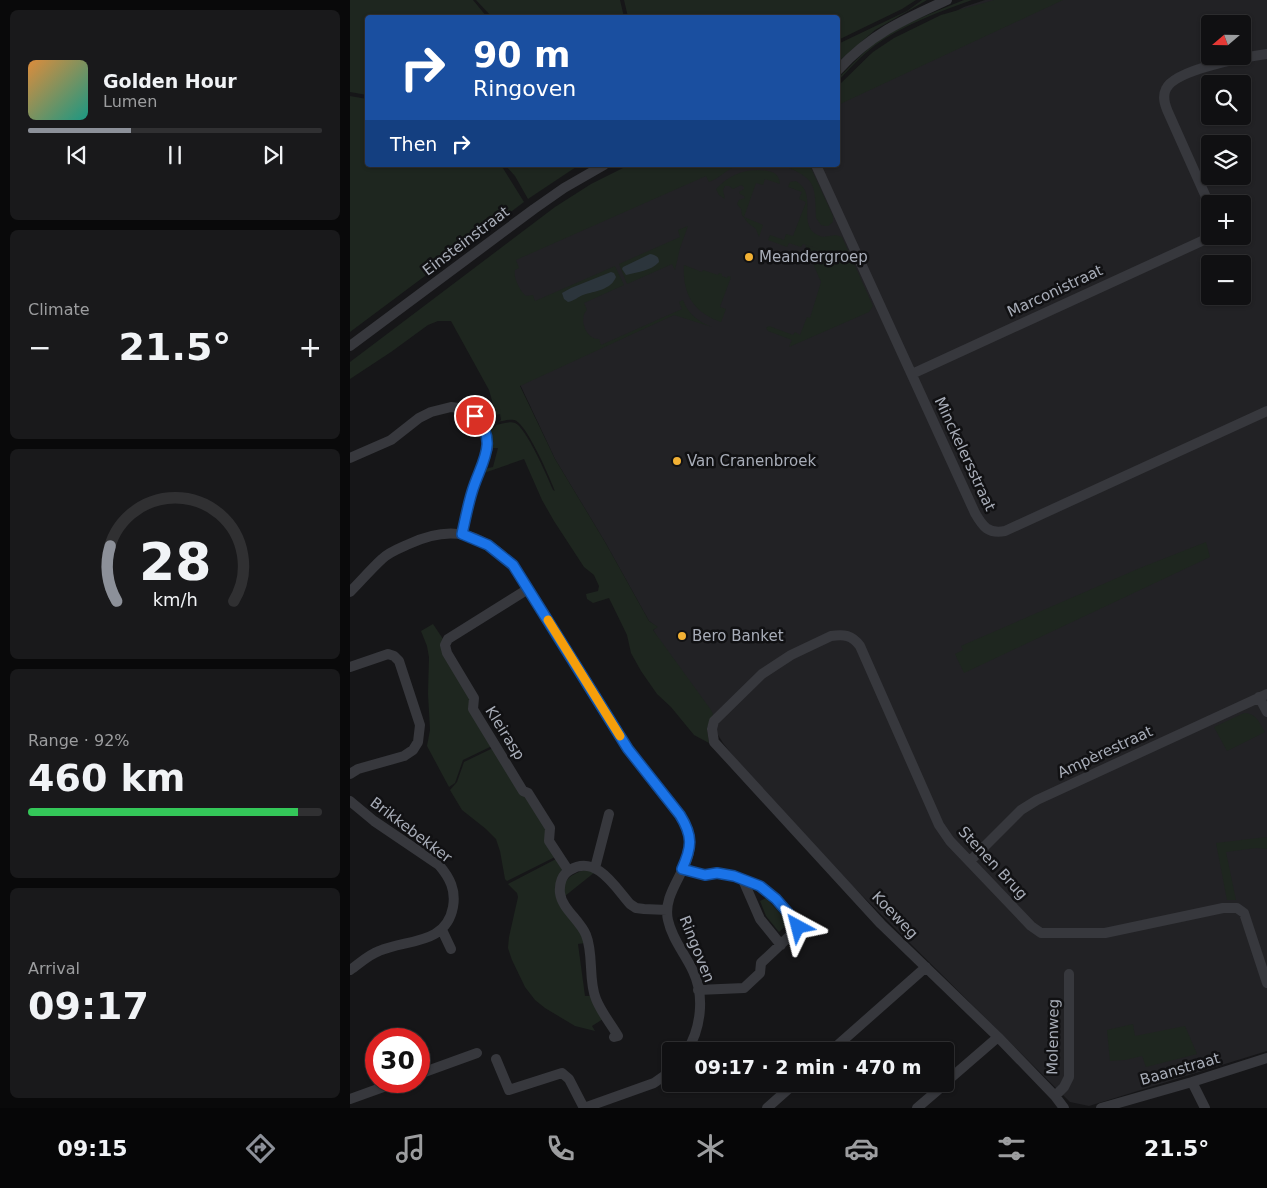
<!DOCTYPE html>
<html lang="en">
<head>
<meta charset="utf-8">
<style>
  :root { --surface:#101012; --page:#19191b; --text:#f1f3f6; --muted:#9c9d9f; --line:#303032; --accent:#8c9099 }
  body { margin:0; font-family:"DejaVu Sans",sans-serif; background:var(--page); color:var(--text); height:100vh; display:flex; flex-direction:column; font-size:19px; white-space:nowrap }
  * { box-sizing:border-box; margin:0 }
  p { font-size:16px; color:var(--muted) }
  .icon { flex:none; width:28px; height:28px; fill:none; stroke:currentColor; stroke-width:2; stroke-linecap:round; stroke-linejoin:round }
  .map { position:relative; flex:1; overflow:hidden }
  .details { display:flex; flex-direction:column; gap:10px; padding:10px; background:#09090a; width:350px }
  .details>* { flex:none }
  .guide { position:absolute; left:15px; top:15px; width:475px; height:152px; border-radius:5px; box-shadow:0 1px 4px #0004,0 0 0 1px var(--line); background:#1a4fa0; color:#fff; overflow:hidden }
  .needle { width:32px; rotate:250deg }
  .tools { position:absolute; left:851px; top:15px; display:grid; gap:10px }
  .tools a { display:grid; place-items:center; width:50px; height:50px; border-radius:5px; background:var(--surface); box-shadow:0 1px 4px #0004,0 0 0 1px var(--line); font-size:25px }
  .speed { position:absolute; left:15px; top:1028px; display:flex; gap:10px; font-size:25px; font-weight:700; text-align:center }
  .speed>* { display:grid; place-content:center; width:65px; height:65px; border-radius:50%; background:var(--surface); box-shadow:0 1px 4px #0004,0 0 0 1px var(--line); line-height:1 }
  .speed .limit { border:8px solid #d22; background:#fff; color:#111 }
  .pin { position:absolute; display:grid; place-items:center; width:42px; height:42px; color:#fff; margin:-21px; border:2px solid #fff; border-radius:50%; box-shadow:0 1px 5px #0007 }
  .me { position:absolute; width:55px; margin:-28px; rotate:322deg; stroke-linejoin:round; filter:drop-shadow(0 0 4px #0008) }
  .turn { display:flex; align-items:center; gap:18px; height:105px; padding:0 25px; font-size:22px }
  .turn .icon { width:65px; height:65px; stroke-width:2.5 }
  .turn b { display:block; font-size:35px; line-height:42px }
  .then { display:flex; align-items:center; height:48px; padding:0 25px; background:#0003; gap:10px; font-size:19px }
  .big { font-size:38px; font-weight:800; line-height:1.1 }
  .details .card { flex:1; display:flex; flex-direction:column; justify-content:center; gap:8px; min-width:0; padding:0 18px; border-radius:8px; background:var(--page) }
  .details .dial { align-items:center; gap:0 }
  .dial svg { height:130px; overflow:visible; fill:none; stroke:var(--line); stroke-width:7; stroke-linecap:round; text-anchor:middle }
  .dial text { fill:var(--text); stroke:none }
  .song { display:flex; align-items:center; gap:15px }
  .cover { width:60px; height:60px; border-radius:8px; background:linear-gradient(135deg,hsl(30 70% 55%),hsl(170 70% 35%)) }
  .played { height:5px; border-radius:2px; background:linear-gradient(90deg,var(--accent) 35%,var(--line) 35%) }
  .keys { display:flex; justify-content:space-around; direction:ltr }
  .heat { display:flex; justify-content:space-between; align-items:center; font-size:28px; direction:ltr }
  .charge { height:8px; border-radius:4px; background:linear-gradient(90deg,#34c759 92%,var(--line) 0) }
  .trip { position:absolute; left:312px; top:1042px; width:292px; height:50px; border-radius:5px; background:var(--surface); box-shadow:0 1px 4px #0004,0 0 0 1px var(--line); font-weight:800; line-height:50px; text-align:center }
  .dock { display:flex; height:80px; justify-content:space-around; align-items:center; background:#060607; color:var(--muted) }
  .dock .icon { width:35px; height:35px }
  .dock .selected { color:var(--accent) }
  .dock b { font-size:22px; color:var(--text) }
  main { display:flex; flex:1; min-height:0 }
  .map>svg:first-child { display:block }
  .built { fill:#222225; fill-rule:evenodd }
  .green { fill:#1e261f }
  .water { fill:#2c353c }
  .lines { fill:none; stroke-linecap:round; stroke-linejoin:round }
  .minor { stroke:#37383d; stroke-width:10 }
  .route-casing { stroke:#114b97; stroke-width:12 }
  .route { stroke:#1a73e8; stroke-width:9 }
  .slow { stroke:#f59e0b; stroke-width:9 }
  .poi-dot { fill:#f2b134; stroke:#111113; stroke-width:2 }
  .labels { text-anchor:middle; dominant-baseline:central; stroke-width:5; stroke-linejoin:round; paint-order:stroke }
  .street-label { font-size:15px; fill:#a8adb8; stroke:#111113 }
  .poi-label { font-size:15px; fill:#a8adb8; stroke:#111113; text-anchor:start }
</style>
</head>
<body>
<main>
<section class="details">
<div class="card">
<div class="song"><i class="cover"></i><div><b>Golden Hour</b><p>Lumen</p></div></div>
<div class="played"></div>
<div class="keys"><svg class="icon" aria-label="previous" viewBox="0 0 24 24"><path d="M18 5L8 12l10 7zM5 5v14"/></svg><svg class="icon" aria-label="pause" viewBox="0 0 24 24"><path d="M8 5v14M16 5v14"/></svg><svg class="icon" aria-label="next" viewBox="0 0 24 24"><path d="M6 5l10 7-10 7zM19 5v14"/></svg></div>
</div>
<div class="card"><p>Climate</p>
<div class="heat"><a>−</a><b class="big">21.5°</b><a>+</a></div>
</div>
<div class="card dial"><svg viewBox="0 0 100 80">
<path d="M14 69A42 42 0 1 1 86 69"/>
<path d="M14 69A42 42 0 0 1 10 35" stroke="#8c9099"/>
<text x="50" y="56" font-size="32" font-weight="700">28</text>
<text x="50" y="72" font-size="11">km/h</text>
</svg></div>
<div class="card"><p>Range · 92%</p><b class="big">460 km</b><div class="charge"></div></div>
<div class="card"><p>Arrival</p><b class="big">09:17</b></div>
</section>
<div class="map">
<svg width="917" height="1108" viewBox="0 0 917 1108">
  <rect width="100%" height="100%" fill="#161618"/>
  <path class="built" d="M635 0H917V1051L739 1106 720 1102 423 807 373 743 303 630 307 627 299 621 255 542 205 459 121 280 279 165H488V87L520 55 614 7ZM860 24H892V56H860ZM860 84H892V116H860ZM860 144H892V176H860ZM860 204H892V236H860ZM860 264H892V296H860Z"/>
  <path class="green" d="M0 0H123L137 17 18 18 17 95 0 92Z
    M126 0H270L274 17H142Z
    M274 0H566L552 9 488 40V18L278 17Z
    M572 0H577L525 30 488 62V44L557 11Z
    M614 0H622C589 12 552 25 524 46 511 56 499 69 488 81V78C500 67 511 54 524 44 551 24 584 12 614 0Z
    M644 0H713L488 105V86L523 52 544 38 591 15Z
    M0 96 17 99 18 165H151L174 202 0 332Z
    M155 165H229L178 199 165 176Z
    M279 165H388C377 169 370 178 359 182L356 176 166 260 169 268 165 270C163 278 170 291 176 296L183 295 185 301 265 266 274 285 234 303 237 310C228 318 236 340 249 339L251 345 332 309 329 302 333 300C338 314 349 322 362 327L324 315 170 386 205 459 255 542 299 621 308 627 303 630 361 710 363 714 357 728 359 743 344 735 321 707 307 694 291 671 281 653 277 635 259 598 243 603 237 599 236 594 248 591 249 586 244 575 234 567 204 521 192 500 174 459 134 473V469L143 467 148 448H141L140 432 146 425C151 424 160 421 165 423 176 427 198 478 203 490L205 491C200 478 176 422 164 420 159 419 153 421 148 422L151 420 150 414 146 415 139 390 101 321H88L78 325 41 352 0 379V362L205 207 241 184Z
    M432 165 460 166 483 216V222L478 226H475L471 225 466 218C465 183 466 179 432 165Z
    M408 170C419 171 429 171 430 184L415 179 413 185 406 183 394 217 413 225 409 237 406 229 398 223 392 215 391 209 387 204 389 200 395 198 394 196 390 194 389 192 394 189V187L391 185 383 189 379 186H375L373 190 375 199 369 195 366 189C377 177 391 170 408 170Z
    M446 181C471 196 442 228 473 237L486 235 492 237 523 306 519 312 439 347 442 340 418 331 416 328 419 326 443 335 445 332 450 335 457 317 460 318 471 282 455 245 469 249 453 244 451 247 439 243 437 247 418 240 420 235 434 240 436 234 443 236 456 202 449 199 452 192 438 187 440 182Z
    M338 226 330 248 325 270 322 264 277 284 269 264 330 237 328 230Z
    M334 265 352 272 353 270 368 275 369 273 372 274V276L377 278 378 276 381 277 370 307 376 309 371 322C344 313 332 294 334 265Z
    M856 542 860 557 614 673 605 654 613 650 611 646 790 568Z
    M83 624 93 639 142 746 113 760 105 783 99 787 77 746 80 730 78 694 79 657 77 646 71 631Z
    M894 713C906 713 909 722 915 732L877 751 864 727Z
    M143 748 197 828 205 857 157 881 155 879 150 851 146 839 136 829 112 810 100 790 107 782 114 762Z
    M917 837V849L907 848 876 852 886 900H877L866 843Z
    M206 859 212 869 207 885 234 936 235 943 228 944 235 996H242L253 1019 242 1026 245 1031 225 1026 195 1008 185 1000 175 987 162 960 158 948 159 937 168 897 167 893 158 884Z
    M235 870 245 872 215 896C210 880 222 874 235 870Z
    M416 898 439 923 429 932 416 916 410 901Z
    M783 1024 785 1036 835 1026 847 1054 796 1067 792 1056 775 1060 760 1061 757 1030Z"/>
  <path class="water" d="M300 254C305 255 309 256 309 262 301 271 287 272 276 275L272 269 273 267Z
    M261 272 264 273 266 277C261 290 245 291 233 295 228 297 224 301 218 302L214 299 212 293 221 288Z"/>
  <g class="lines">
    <path class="minor" d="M488 70C521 34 553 20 597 0
      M466 165 625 513C633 527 638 534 655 531L917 411
      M860 206 818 112C815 105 812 97 816 89 825 69 896 57 917 54
      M0 346 184 209 214 188 254 165
      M562 374 854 240 860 235
      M0 458 41 440 69 418 81 412 101 407 109 408 117 411 125 416 134 427 138 448 122 491 112 534
      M178 589 98 639 95 645 97 653 124 698 123 709 173 791 178 793 200 828 199 841 218 870
      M0 592C11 581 21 569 32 559 39 552 50 548 59 544 102 524 130 533 163 565 203 625 237 689 278 748 290 766 304 782 317 799 326 810 336 820 339 834 347 865 311 889 318 920 322 939 335 954 343 971 355 996 351 1028 337 1051
      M0 667 38 654 44 656 49 661 70 725 68 742 63 750 54 756 8 769 0 774
      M909 697 917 712
      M0 801 24 821 89 865C100 878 106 890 103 907 96 945 57 939 29 951 18 955 9 964 0 970
      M620 861 671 810 687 800 917 694
      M245 868 259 814
      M332 869 355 875 367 873 384 876 410 886 426 899 448 926 446 930 411 963 410 973 394 988 348 990
      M393 880 410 919 431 945
      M92 930 101 949
      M264 1037 268 1036C261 1024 251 1012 246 999 238 981 244 954 236 935 230 920 212 909 210 893 209 884 212 874 220 870 246 854 265 887 280 904L286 908 294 909 317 910
      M481 1051 576 967
      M146 1059 159 1090 212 1073 219 1079 234 1108
      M69 1074 127 1053
      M596 1082 648 1037
      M842 1082 855 1108
      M705 1096 714 1087 719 1077V974
      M0 1099 50 1081
      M234 1108 304 1083 321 1071
      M417 1108 444 1084
      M567 1108 595 1084
      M714 1108 705 1096 648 1037 531 924 364 742 362 729 364 721 412 674 441 655 481 636C494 634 502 635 510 646L589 825 600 841 681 926 691 933H755L873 908H887L894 913 917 983
      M751 1108 842 1082 917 1058"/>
  </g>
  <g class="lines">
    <g class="route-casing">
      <path id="route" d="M125 416C150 442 130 464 122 492 118 505 115 520 112 534L138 545 163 565 278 749 330 815C343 836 342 847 332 869L355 875 367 873 384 876 410 886 426 899 446 922 448 927"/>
    </g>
    <use href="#route" class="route"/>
    <path class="slow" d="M198 620 270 736"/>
  </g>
  <g class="poi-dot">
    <circle cx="399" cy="257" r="5"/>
    <circle cx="327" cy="461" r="5"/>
    <circle cx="332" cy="636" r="5"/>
  </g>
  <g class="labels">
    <g class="street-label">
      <text transform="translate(116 241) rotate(-37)">Einsteinstraat</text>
      <text transform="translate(705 291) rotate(-25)">Marconistraat</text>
      <text transform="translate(615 454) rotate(65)">Minckelersstraat</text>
      <text transform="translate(155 733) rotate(58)">Kleirasp</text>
      <text transform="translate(755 752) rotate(-25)">Ampèrestraat</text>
      <text transform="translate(61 830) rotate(37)">Brikkebekker</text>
      <text transform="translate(643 863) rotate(47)">Stenen Brug</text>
      <text transform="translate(545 915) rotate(46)">Koeweg</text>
      <text transform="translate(347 949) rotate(68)">Ringoven</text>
      <text transform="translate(703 1037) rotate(-89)">Molenweg</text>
      <text transform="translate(830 1069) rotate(-16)">Baanstraat</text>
    </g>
    <g class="poi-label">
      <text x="409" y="257">Meandergroep</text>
      <text x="337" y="461">Van Cranenbroek</text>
      <text x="342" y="636">Bero Banket</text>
    </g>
  </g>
</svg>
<div class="tools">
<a><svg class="needle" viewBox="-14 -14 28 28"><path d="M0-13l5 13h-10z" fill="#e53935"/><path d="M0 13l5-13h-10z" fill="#9c9d9f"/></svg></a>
<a><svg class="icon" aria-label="search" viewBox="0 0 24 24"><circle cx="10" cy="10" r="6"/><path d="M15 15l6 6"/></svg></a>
<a><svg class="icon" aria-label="layers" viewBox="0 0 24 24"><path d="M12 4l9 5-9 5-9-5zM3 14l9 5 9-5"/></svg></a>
<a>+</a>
<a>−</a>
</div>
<div class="speed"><div class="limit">30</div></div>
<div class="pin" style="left:125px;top:416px;background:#d93025"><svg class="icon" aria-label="arrive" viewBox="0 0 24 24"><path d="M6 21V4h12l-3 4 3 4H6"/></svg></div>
<svg class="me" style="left:448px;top:927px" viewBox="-20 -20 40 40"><path d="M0-17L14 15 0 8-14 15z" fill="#1a73e8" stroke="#fff" stroke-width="4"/></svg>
<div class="trip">09:17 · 2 min · 470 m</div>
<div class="guide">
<div class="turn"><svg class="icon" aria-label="right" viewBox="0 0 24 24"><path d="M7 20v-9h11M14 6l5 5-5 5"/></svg><div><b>90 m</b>Ringoven</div></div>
<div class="then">Then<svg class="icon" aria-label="right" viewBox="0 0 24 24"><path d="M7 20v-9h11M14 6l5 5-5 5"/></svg></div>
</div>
</div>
</main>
<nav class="dock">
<b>09:15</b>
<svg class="icon selected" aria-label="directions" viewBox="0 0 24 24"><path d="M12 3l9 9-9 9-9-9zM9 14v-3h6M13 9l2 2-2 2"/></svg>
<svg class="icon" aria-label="music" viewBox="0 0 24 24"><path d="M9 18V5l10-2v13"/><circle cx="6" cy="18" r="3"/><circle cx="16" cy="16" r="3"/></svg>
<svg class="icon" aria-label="phone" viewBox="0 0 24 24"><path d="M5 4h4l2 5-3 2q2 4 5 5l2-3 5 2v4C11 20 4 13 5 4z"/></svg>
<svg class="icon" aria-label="climate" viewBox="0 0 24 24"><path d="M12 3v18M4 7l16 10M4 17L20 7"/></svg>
<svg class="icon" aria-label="car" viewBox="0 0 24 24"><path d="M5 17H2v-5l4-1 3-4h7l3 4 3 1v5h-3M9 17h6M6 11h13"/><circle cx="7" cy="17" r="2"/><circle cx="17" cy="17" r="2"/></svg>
<svg class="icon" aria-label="filters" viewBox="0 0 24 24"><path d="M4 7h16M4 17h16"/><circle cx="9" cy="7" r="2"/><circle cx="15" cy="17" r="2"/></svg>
<b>21.5°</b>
</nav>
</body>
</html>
